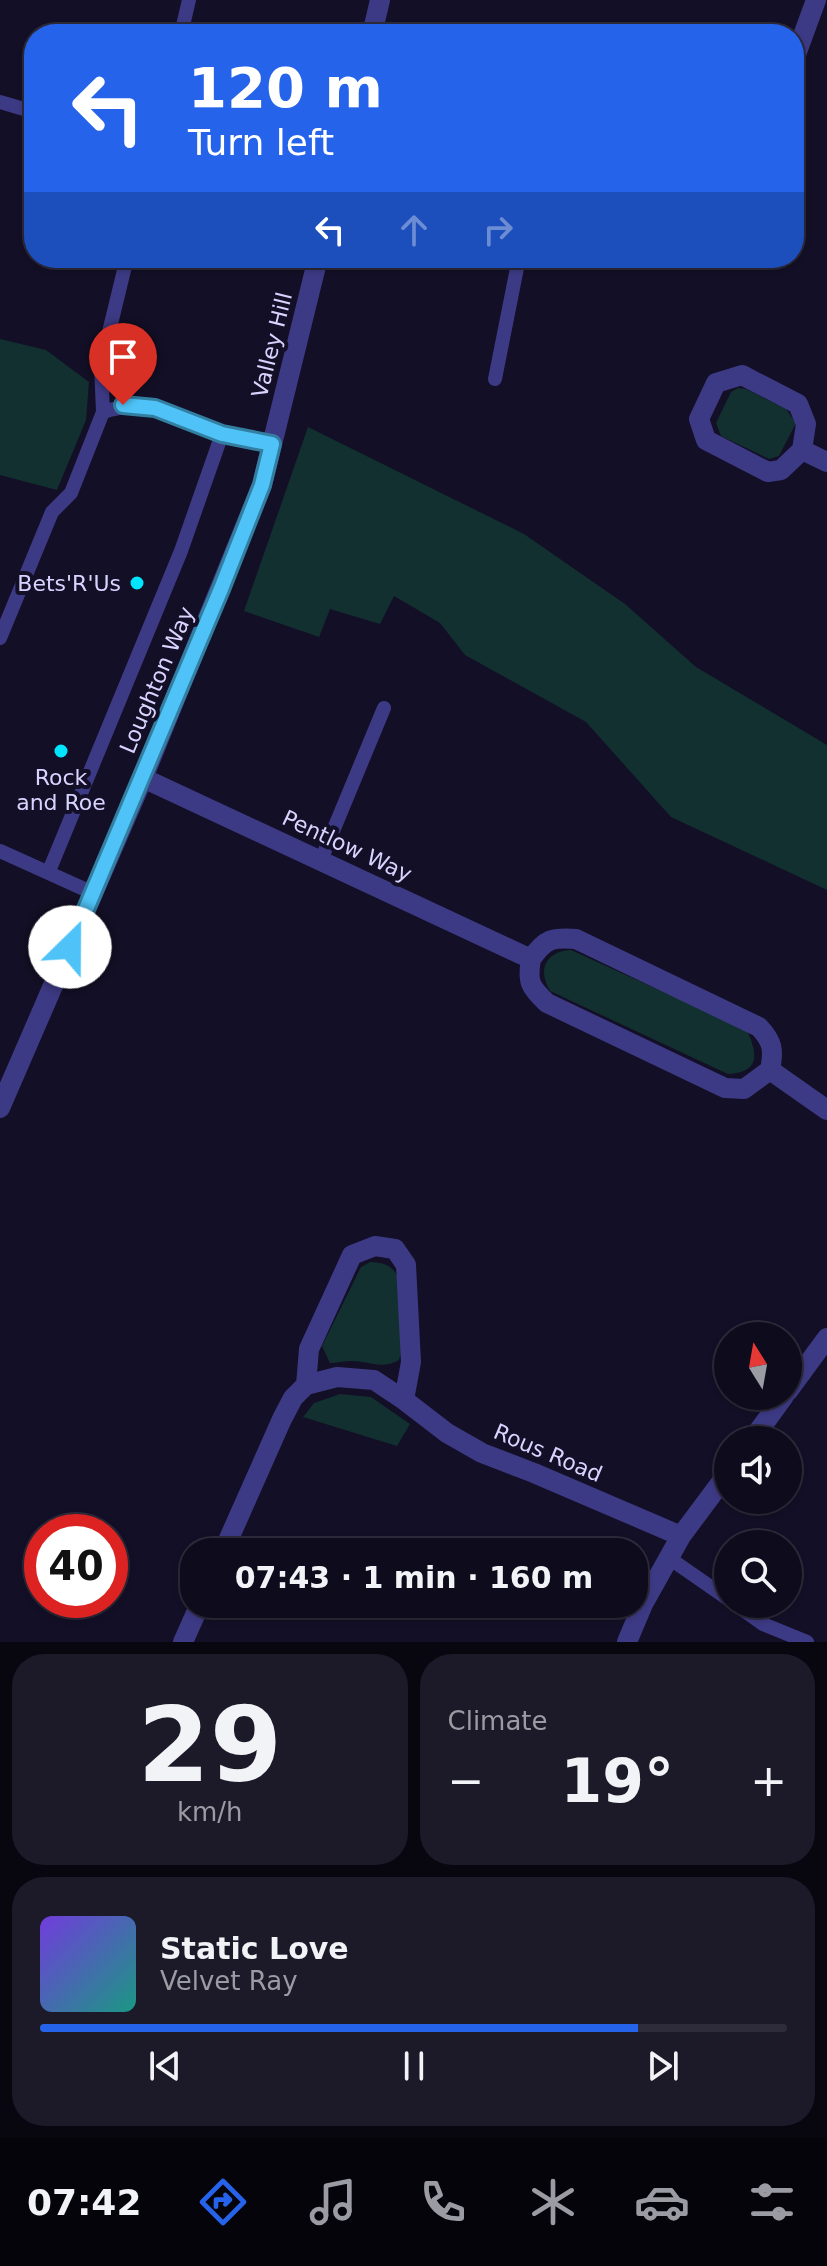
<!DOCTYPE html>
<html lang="en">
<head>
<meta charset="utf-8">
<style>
  :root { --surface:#0e0b1c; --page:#1c1929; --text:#f1f3f6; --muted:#9b9ba3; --line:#2e2b3b; --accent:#2563eb }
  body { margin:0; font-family:"DejaVu Sans",sans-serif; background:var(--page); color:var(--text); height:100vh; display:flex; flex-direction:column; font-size:30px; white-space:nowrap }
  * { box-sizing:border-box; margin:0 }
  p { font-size:26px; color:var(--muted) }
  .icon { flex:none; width:44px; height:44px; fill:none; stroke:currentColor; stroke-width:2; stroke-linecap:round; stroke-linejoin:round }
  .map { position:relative; height:1642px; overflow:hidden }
  .drawer { display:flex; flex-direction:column; gap:12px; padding:12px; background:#08060f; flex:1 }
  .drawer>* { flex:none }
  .hud { position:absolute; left:24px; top:24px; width:780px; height:244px; border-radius:32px; box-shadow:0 2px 6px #0004,0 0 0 2px var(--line); background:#2563eb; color:#fff; overflow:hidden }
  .needle { width:52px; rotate:349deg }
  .tools { position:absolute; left:714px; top:1322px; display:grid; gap:16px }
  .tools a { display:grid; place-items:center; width:88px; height:88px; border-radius:50%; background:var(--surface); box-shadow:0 2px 6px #0004,0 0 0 2px var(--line); font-size:40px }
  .speed { position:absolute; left:24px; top:1514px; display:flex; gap:16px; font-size:40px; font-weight:700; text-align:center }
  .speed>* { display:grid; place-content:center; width:104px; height:104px; border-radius:50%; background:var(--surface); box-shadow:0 2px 6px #0004,0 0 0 2px var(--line); line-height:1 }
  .speed .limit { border:12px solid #d22; background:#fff; color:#111 }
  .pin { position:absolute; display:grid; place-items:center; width:68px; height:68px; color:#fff; margin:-82px -34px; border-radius:50% 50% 50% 0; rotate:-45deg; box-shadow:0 0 8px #0007 }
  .pin .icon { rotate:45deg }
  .me { position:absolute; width:88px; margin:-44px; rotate:23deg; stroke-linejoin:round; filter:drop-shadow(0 0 6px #0008) }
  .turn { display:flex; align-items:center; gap:28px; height:168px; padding:0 32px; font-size:36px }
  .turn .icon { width:104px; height:104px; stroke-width:2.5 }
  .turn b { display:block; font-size:56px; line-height:68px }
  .lanes { display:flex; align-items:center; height:76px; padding:0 32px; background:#0003; justify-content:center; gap:40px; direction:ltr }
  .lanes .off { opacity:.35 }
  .big { font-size:60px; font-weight:700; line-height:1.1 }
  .drawer .card { flex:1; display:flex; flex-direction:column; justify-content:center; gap:12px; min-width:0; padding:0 28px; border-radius:32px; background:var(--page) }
  .drawer .dial { align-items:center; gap:0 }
  .dial b { font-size:104px; line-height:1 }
  .song { display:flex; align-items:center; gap:24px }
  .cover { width:96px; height:96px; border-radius:12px; background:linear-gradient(135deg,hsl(260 70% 55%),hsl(170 70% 35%)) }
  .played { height:8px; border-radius:4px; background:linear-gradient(90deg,var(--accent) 80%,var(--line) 80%) }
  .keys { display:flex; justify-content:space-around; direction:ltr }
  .heat { display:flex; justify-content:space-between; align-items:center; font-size:44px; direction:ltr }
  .drawer .tiles { flex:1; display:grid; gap:12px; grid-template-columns:1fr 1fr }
  .card:last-child { grid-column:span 2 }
  .trip { position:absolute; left:180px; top:1538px; width:468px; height:80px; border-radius:32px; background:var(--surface); box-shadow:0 2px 6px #0004,0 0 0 2px var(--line); font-weight:700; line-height:80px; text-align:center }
  .dock { display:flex; height:128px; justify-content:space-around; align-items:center; background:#06040b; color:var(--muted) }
  .dock .icon { width:56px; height:56px }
  .dock .active { color:var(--accent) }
  .dock b { font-size:36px; color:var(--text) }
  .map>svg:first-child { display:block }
  .green { fill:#12302f }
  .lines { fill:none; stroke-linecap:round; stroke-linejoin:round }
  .service { stroke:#3d3a85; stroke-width:14 }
  .minor { stroke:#3d3a85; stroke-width:20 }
  .tertiary { stroke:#3d3a85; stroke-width:20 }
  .route-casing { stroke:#337fa1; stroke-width:20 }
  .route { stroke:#4fc3f7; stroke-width:14 }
  .poi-dot { fill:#00e5ff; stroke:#130f26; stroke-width:3 }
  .labels { text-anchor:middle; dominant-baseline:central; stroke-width:8; stroke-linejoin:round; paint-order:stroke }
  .street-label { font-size:22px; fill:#d9d4ff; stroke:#130f26 }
  .poi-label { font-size:22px; fill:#d9d4ff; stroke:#130f26; text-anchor:end }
</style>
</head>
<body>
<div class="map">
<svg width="827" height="1642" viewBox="0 0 827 1642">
  <rect width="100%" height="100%" fill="#130f26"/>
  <path class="green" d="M0 339 46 350 89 382 86 420 57 490 0 475Z
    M738 388 746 389 786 409 796 423 779 456 769 459 721 436 716 423 731 392Z
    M308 427 524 534 625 604 696 667 827 745V890L671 817 586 722 465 655 440 623 394 596 380 624 330 609 319 637 244 611Z
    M571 950 747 1030C758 1055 760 1072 728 1074L550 991C537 970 546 951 571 950Z
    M370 1262C384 1263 391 1264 398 1277L401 1353 399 1360C382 1370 369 1361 351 1361 344 1361 337 1363 330 1363L322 1346 358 1273 361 1267Z
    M340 1394 371 1397 410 1424 397 1446 303 1417 314 1403Z"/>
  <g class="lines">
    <path class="service" d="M181 34 189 0
      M0 102 34 112
      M495 379 519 258
      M103 412C154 396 177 421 223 434 239 439 256 441 272 444
      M0 638 52 512 71 493 103 412 101 365 127 258
      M0 851 93 893
      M321 860 384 708
      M49 871 181 551 222 434
      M669 1558 728 1599
      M735 1604 763 1624 807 1642"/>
    <path class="minor" d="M794 60 816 0
      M742 375 798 404 806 424 802 450 781 470 768 472 706 440 699 419 716 383Z
      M802 450 827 462
      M143 778 531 959C545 939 552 937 576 939L759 1027C773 1042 774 1050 770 1070L827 1110
      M531 959C527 982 530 987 547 1003L725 1088 744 1089 770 1070
      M306 1385 309 1349 352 1255 375 1246 395 1249 406 1265 411 1362 404 1400
      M788 1391 827 1338
      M752 1440 784 1396
      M223 1552 282 1419 293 1398 306 1385 337 1377 374 1380 404 1400 447 1433 482 1453 534 1473 681 1536
      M183 1642 200 1604
      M627 1642 643 1604 681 1536 728 1473"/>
    <path class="tertiary" d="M372 34 380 0
      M0 1108 143 778 262 485 318 258"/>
  </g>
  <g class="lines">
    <g class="route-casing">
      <path id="route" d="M70 947 221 589 262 485 272 444 222 434 155 408 123 405"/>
    </g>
    <use href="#route" class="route"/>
  </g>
  <g class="poi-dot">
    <circle cx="137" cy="583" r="8"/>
    <circle cx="61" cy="751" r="8"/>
  </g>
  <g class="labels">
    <g class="street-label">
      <text transform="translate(272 345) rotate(-76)">Valley Hill</text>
      <text transform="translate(157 680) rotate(-67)">Loughton Way</text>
      <text transform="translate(347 846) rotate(25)">Pentlow Way</text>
      <text transform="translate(548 1453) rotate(23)">Rous Road</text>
    </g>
    <g class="poi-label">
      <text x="121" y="583">Bets'R'Us</text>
      <text x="61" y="777" text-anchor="middle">Rock<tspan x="61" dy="25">and Roe</tspan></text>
    </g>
  </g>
</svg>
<div class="tools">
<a><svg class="needle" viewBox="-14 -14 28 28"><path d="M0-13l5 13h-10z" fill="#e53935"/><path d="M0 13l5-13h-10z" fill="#9b9ba3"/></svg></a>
<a><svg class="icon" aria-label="sound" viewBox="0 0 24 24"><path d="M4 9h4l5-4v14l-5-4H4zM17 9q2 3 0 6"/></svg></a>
<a><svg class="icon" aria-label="search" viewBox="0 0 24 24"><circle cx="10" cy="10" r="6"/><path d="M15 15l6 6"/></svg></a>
</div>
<div class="speed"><div class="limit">40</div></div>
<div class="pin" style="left:123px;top:405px;background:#d93025"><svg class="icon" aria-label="arrive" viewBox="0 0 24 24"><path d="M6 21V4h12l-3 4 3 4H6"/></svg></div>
<svg class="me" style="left:70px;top:947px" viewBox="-20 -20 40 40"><circle r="19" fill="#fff"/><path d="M0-13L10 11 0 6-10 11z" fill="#4fc3f7"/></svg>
<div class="trip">07:43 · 1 min · 160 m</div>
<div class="hud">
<div class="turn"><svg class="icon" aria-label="left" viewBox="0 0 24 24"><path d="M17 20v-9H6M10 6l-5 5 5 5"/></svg><div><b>120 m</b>Turn left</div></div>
<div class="lanes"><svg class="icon" aria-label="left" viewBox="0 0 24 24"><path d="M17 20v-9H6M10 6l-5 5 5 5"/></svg><svg class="icon off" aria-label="ahead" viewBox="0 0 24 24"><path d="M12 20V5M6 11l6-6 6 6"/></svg><svg class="icon off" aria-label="right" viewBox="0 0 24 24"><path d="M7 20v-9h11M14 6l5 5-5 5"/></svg></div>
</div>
</div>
<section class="drawer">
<div class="tiles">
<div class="card dial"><b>29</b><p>km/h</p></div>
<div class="card"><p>Climate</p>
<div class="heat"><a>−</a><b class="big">19°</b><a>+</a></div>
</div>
<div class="card">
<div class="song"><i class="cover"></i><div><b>Static Love</b><p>Velvet Ray</p></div></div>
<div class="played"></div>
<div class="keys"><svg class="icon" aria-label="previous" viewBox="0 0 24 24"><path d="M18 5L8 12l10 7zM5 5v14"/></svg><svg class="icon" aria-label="pause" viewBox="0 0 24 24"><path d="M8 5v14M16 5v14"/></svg><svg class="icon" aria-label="next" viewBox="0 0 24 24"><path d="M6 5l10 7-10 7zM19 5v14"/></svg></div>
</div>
</div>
</section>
<nav class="dock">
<b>07:42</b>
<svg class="icon active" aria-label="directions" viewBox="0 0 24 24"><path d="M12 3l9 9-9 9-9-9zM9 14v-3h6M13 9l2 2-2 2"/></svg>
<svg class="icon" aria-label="music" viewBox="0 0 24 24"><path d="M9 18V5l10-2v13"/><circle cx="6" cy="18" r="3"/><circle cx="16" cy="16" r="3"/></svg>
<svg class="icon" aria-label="phone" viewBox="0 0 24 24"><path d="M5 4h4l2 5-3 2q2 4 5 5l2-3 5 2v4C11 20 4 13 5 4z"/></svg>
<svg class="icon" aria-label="climate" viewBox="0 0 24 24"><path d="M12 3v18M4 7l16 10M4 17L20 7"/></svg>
<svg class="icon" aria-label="car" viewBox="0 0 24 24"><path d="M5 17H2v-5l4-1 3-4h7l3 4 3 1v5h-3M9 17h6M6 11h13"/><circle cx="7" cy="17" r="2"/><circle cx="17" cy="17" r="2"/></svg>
<svg class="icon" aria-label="filters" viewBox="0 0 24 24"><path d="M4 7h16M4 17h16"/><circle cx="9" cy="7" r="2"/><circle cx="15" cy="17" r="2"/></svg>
</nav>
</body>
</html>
